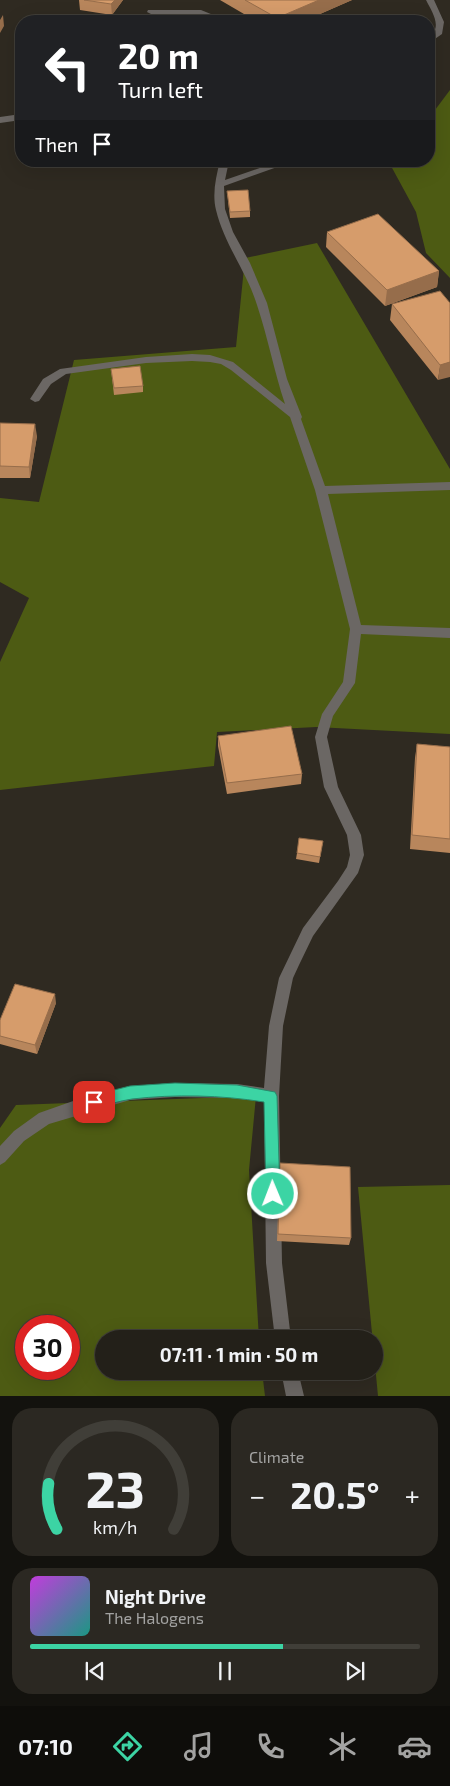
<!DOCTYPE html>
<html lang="en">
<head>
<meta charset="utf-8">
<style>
  :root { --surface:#232019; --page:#2b2822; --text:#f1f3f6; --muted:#a3a3a2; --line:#403e38; --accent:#3cd4a4 }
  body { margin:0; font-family:"Exo 2",sans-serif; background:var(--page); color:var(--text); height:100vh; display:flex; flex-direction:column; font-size:19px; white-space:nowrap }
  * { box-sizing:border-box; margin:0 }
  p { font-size:16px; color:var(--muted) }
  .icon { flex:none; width:28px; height:28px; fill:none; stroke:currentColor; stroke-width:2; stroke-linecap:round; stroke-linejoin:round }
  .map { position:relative; height:1396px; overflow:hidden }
  .panel { display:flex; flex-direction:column; gap:12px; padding:12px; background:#13120e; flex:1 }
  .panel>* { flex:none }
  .hud { position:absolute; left:15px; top:15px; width:420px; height:152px; border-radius:20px; box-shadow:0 5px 20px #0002,0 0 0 1px var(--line); background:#202124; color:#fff; overflow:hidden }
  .speed { position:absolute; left:15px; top:1315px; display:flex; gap:10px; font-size:25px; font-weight:700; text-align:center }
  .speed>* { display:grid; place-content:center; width:65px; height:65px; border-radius:50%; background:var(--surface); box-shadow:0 5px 20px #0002,0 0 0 1px var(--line); line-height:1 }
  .speed .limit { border:8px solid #d22; background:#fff; color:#111 }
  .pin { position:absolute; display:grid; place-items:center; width:42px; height:42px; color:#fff; margin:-21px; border-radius:10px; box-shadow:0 2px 8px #0006 }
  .me { position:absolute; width:55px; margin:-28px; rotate:359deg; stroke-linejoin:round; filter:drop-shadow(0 0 4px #0008) }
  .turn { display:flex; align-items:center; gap:18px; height:105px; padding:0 20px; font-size:22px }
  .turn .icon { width:65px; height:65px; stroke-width:2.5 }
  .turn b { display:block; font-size:35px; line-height:42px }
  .then { display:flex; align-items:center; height:48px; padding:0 20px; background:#0003; gap:10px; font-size:19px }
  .big { font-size:38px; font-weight:700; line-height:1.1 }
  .panel .card { flex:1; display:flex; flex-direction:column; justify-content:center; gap:8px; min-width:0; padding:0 18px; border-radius:20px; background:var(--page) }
  .panel .dial { align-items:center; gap:0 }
  .dial svg { height:130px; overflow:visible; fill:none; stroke:var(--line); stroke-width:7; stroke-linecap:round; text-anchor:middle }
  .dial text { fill:var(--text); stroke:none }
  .song { display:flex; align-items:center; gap:15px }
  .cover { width:60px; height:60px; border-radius:8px; background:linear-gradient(135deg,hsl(290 70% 55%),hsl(170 70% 35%)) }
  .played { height:5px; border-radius:2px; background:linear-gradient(90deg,var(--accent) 65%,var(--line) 65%) }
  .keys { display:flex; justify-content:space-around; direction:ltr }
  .heat { display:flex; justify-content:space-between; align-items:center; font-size:28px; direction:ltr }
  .panel .tiles { flex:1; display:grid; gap:12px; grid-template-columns:1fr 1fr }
  .card:last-child { grid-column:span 2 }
  .trip { position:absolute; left:95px; top:1330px; width:288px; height:50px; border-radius:25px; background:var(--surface); box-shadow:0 5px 20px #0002,0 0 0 1px var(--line); font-weight:700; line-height:50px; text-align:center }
  .tabs { display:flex; height:80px; justify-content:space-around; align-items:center; background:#0e0d0a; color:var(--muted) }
  .tabs .icon { width:35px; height:35px }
  .tabs .active { color:var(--accent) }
  .tabs b { font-size:22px; color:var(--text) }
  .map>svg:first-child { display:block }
  .forest { fill:#4d5b13; fill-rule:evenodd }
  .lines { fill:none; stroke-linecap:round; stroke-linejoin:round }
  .minor { fill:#6b6764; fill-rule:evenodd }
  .wall { fill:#b8865c }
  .shaded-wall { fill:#966d4b }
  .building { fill:#d69c6b; stroke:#966d4b }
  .route { fill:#3cd4a4; stroke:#278a6b }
</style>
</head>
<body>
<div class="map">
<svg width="450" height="1396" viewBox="0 0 450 1396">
  <rect width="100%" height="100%" fill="#2f2a21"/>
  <path class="forest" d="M450 90V278L426 253 416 212 391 166 395 161H429V118Z
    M317 243 450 469V734L316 727 217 732 214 766 0 790V662L29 598 0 582V498L39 502 74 360 236 347 245 258Z
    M256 1096 249 1170 259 1339H104V1371H262L265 1396H0V1128L16 1105ZM26 1326H69V1369H26Z
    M450 1185V1396H378L358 1187Z"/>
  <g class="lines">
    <path class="minor" d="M426 0H434L444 22 442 34 429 43V37C443 27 432 12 426 0Z
      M148 10H201L228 21H217L200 14H151L147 12Z
      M21 114V120L0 123V117Z
      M220 161H229L225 180 280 161H294L224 186 225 209 233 232 250 263 267 303 287 379 302 417 301 419 325 486 450 482V490L328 494 361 625 450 628V638L361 634 355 683 333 716 327 737 338 787 361 835 364 855 358 873 313 936 299 965 293 978 283 1026 279 1096 282 1263 291 1339H275L266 1263 264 1102 237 1098 175 1097 130 1100 49 1124 24 1141 5 1162 0 1165V1146L14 1131 39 1113 76 1100 130 1086 175 1083 237 1084 264 1088 269 1026 279 978 303 928 338 881 347 867 350 855 347 835 324 787 315 737 322 714 343 682 350 629 315 490 290 417 231 370 221 364 210 362 192 361 146 363 66 374 51 384 39 401 35 402 30 399 43 379 60 369 146 357 192 354 210 355 233 362 285 404C274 371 268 338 257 305 247 272 224 244 216 210 212 194 216 177 220 161Z
      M281 1371H298L304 1396H286Z"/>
  </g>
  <path class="wall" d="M79 0H123L112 15 80 10Z
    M220 0H352L304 21H256Z
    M352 161H377L373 168Z
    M227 191 250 211V217L230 218Z
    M327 232 439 271 437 287 385 306 326 247Z
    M450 303 438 380 390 320 392 304Z
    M111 369 143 386V392L114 395Z
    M0 423 37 436 30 478H0Z
    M218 736 302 774 301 784 227 794 218 746Z
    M417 744 450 747V853L410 849 415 758Z
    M323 841 319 863 296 859 297 853Z
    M56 1003 37 1054 0 1044V1020Z
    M280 1163 351 1238 349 1245 277 1241Z"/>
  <path class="shaded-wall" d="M115 0H123L112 15 111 4Z
    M319 0H352L304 21H277V18Z
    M3 15 4 26 0 33V20Z
    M373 161H377L373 168Z
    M439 271 437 287 385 306 387 290Z
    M450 362V377L438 380 440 365Z
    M35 424 37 436 30 478 29 467Z
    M55 994 56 1003 37 1054 35 1045Z"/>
  <path class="building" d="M84 0H115L111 4Z
    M245 0H319L277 18Z
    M373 18 375 21H358Z
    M248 190 250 211 230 212 227 191Z
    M378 214 439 271 387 290 327 232Z
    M440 291 450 303V362L440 365 392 304Z
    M140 366 143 386 114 388 111 369Z
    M0 423 35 424 29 467 0 466Z
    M291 726 302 774 227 783 218 736Z
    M417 744 450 747V839L412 835Z
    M299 838 323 841 320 857 297 853Z
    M15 984 55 994 35 1045 0 1036V1020Z
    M280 1163 350 1167 351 1238 278 1234Z"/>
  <path class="route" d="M175 1083 237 1085 275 1092 277 1096 280 1194 278 1199 273 1201 268 1199 266 1194 264 1102C221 1095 175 1094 132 1099 119 1101 106 1105 94 1109L89 1107 87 1102 89 1097 94 1095 130 1086Z"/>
</svg>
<div class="speed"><div class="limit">30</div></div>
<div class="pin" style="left:94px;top:1102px;background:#d93025"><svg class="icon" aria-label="arrive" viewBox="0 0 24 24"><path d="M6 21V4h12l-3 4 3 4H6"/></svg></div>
<svg class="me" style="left:273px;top:1194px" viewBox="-20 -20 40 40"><circle r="17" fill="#3cd4a4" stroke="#fff" stroke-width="3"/><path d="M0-11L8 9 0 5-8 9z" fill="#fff"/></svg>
<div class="trip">07:11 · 1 min · 50 m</div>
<div class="hud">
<div class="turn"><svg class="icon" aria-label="left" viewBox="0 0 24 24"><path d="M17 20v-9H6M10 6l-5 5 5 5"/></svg><div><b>20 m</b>Turn left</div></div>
<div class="then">Then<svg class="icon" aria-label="arrive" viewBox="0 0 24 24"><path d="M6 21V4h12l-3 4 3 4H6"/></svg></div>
</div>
</div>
<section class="panel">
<div class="tiles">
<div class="card dial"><svg viewBox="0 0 100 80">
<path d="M14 69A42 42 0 1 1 86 69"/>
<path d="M14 69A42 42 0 0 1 9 41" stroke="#3cd4a4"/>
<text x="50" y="56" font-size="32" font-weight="700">23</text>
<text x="50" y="72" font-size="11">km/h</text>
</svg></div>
<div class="card"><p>Climate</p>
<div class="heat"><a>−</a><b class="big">20.5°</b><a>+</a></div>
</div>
<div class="card">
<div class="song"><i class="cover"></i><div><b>Night Drive</b><p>The Halogens</p></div></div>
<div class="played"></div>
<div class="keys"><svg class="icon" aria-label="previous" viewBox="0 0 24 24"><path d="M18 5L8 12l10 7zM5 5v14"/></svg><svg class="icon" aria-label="pause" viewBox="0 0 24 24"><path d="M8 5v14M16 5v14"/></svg><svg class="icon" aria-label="next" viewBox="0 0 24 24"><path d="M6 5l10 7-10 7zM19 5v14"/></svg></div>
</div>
</div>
</section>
<nav class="tabs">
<b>07:10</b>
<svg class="icon active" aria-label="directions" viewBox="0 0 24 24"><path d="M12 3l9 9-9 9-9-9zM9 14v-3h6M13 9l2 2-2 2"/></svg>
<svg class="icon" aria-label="music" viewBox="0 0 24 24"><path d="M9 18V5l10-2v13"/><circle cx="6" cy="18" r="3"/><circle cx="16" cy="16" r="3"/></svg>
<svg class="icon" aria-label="phone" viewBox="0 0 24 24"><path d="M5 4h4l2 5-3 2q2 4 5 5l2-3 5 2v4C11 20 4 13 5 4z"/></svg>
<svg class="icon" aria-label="climate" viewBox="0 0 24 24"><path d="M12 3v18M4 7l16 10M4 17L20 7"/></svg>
<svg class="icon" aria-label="car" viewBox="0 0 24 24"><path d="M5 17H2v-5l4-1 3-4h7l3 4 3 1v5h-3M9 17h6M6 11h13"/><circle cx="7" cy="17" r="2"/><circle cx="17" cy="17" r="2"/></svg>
</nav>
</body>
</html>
